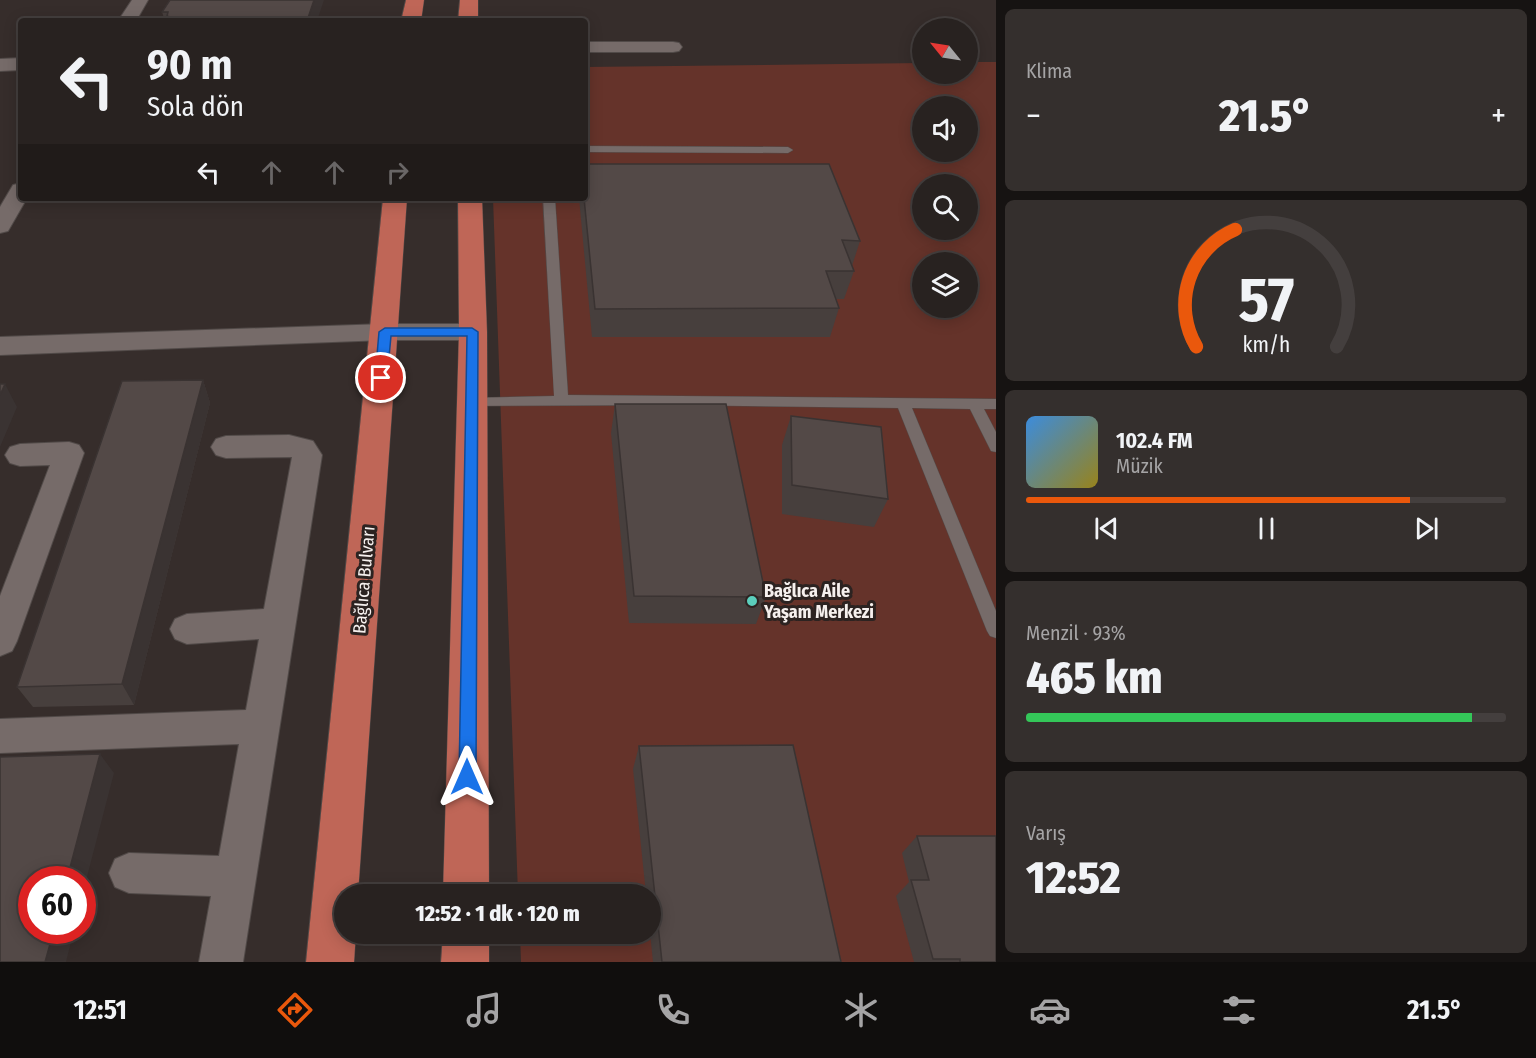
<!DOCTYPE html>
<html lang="tr">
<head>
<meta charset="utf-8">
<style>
  :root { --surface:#282220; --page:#342f2d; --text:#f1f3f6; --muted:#a5a4a5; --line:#443f3e; --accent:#ea580c }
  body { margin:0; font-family:"Fira Sans Condensed",sans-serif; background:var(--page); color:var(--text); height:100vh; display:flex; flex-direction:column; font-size:22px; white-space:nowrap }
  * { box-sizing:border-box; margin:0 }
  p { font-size:20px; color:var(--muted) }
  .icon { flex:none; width:33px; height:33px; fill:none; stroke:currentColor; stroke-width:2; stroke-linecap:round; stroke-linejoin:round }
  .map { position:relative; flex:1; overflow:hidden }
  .side { display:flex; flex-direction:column; gap:9px; padding:9px; background:#161312; width:540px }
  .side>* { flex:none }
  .guide { position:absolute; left:18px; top:18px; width:570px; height:183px; border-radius:6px; box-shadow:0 3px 15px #0003,0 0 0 2px var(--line); background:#282220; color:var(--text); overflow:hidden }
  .needle { width:39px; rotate:300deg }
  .tools { position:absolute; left:912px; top:18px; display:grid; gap:12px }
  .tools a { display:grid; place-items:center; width:66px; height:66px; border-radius:50%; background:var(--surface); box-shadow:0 3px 15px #0003,0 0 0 2px var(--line); font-size:30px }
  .speed { position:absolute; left:18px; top:866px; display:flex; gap:12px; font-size:30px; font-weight:700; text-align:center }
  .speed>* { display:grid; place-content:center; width:78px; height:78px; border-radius:50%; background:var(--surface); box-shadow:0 3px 15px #0003,0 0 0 2px var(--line); line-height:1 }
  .speed .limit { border:9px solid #d22; background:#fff; color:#111 }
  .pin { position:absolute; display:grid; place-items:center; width:51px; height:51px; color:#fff; margin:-26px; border:3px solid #fff; border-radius:50%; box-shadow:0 2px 6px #0007 }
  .me { position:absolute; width:66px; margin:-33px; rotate:0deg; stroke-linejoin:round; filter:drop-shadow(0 0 4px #0008) }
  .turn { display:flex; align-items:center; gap:21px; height:126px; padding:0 30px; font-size:27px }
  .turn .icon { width:78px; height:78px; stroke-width:2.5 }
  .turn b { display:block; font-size:42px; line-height:51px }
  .lanes { display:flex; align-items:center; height:57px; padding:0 30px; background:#0003; justify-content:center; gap:30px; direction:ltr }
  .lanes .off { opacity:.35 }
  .big { font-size:45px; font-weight:800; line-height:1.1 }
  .side .card { flex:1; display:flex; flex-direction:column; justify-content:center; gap:9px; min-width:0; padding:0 21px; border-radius:9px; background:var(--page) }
  .side .dial { align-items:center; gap:0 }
  .dial svg { height:156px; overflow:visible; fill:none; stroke:var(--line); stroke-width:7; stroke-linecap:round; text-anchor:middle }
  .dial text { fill:var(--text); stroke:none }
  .song { display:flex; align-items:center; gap:18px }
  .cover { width:72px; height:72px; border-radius:9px; background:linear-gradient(135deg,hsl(210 70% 55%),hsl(50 70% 35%)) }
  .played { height:6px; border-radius:3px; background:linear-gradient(90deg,var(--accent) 80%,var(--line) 80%) }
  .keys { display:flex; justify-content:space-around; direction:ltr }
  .heat { display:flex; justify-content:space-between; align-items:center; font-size:33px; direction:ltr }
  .charge { height:9px; border-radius:4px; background:linear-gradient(90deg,#34c759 93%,var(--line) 0) }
  .trip { position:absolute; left:334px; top:884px; width:327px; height:60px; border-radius:30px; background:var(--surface); box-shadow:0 3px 15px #0003,0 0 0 2px var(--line); font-weight:800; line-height:60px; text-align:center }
  .tabs { display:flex; height:96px; justify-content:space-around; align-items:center; background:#100e0d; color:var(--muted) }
  .tabs .icon { width:42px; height:42px }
  .tabs .active { color:var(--accent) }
  .tabs b { font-size:27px; color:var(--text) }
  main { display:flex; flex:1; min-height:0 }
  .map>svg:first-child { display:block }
  .green { fill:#65332a; fill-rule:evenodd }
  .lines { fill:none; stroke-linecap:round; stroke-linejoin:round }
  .service-casing { stroke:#514a48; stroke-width:1 }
  .minor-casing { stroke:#514a48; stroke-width:2 }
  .primary-casing { stroke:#514a48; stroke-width:1 }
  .service { fill:#766b69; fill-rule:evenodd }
  .minor { fill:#766b69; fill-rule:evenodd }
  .primary { fill:#bf6657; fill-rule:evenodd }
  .wall { fill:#473f3d }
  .shaded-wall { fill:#3a3332 }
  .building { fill:#534947; stroke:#3a3332; stroke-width:1.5 }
  .route { fill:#1a73e8; stroke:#114b97; stroke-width:1.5 }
  .poi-dot { fill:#5bcebc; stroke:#2c2321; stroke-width:2 }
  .labels { text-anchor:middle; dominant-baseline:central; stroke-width:6; stroke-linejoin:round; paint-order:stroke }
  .street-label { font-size:18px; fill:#f6f0ee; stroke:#2c2321 }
  .poi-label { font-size:18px; font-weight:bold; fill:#f6f0ee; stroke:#2c2321; text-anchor:start }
</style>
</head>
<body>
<main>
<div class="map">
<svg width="996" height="962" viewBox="0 0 996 962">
  <rect width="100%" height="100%" fill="#362d2b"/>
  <path class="green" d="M968 62H996V962H521L520 933H651V894H518L493 198H585V67L922 63V74H968ZM922 106H968V152H922ZM922 184H968V230H922ZM922 262H968V308H922Z"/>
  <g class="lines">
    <g class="service-casing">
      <path id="service" d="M585 146 788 147 793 150 788 153 585 152Z
        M543 198H555L568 395 996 399V409H984L996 432V452L991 451 970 409 912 408 996 611V638L990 636 987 631 898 408 668 405 466 406 464 403 466 400 471 398 554 396Z"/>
    </g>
    <g class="minor-casing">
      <path id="minor" d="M132 0H148L136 21H118Z
        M585 42H673L679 43 682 47 679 51 673 52H585Z
        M21 58V70L0 71V59Z
        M21 183V198H27L8 231 0 233V207L13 185Z
        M385 324H473L482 326 486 332 482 338 473 340H385L0 355V337Z
        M289 435 313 441 322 455 243 962H199L211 896 129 893 115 887 109 873 115 859 129 853 219 856 239 744 0 753V719L246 710 259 639 187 644 175 639 170 629 175 619 187 614 264 609 292 457 226 458 216 455 211 447 216 439 226 436Z
        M69 442 79 445 84 453 17 641 12 651 0 656V596L50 465 20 466 10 463 5 455 10 447 20 444Z"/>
    </g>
    <g class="primary-casing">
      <path id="primary" d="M406 0H424L421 21H401Z
        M460 0H478V21H458Z
        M383 198H407L358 894H345V933H356L354 962H306Z
        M458 198H482L487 332 489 894H443L459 332Z
        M443 933H489V962H441Z"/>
    </g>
    <use href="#service" class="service"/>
    <use href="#minor" class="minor"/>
    <use href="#primary" class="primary"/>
  </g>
  <path class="wall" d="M162 12 317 21H165Z
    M579 198H585L860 241 852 266 854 271 844 299H836L839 308 830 337H592Z
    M203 380 210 403 134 705 33 707 17 687Z
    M615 404 766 597 756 624 629 623 611 433Z
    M791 416 888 499 874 527 782 514V445Z
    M639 746 841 962H653L650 933H651V894H646L633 769Z
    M917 836 996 962H914L896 896 909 882 902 853Z"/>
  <path class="shaded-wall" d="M314 0H324L317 21H307Z
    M203 380 210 403 134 705 122 684Z
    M5 384 17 407 0 447V395Z
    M100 754 114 773 82 896V879H67Z
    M54 930H74L66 962H45Z"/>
  <path class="building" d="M170 0H314L307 21H182L167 16 168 12H162Z
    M585 164H829L860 241 842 240 854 271H826L839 308 595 309 584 198H585Z
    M203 380 122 684 17 687 122 381Z
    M0 384H5L0 395Z
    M615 404H726L766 597 634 596Z
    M791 416 881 427 888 499 792 485Z
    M793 745 841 962H662L639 746Z
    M100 754 67 879H32V930H54L45 962H0V757Z
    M917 836H996V962H960V959H933L911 880H929Z"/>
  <path class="route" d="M385 328H472L478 332 476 777 474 783 467 785 461 783 459 777 467 336H391L387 378 381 383 375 378 379 332Z"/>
  <circle class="poi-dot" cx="752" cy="601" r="6"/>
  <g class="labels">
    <g class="street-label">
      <text transform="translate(364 580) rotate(-85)">Bağlıca Bulvarı</text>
    </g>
    <g class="poi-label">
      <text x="764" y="591">Bağlıca Aile<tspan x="764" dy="21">Yaşam Merkezi</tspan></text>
    </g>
  </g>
</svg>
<div class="tools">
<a><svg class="needle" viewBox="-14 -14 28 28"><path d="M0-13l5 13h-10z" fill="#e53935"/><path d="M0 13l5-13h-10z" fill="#a5a4a5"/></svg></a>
<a><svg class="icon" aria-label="sound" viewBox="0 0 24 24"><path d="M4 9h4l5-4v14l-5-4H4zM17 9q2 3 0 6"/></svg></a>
<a><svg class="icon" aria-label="search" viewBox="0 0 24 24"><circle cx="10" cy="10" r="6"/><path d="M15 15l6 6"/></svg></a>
<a><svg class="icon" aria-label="layers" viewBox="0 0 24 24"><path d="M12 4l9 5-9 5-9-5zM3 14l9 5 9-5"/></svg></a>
</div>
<div class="speed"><div class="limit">60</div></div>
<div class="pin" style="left:381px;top:378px;background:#d93025"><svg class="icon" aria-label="arrive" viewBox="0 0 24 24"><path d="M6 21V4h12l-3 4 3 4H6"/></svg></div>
<svg class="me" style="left:467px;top:777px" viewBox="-20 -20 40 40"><path d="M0-17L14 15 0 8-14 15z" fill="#1a73e8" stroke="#fff" stroke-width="4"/></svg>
<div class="trip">12:52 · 1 dk · 120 m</div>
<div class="guide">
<div class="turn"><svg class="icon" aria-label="left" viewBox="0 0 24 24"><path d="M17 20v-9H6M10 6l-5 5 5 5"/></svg><div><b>90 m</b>Sola dön</div></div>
<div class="lanes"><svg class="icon" aria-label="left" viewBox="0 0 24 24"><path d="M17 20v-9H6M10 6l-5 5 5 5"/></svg><svg class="icon off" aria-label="ahead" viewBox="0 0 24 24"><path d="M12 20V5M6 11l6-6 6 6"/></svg><svg class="icon off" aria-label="ahead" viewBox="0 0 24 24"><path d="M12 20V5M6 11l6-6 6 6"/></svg><svg class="icon off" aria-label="right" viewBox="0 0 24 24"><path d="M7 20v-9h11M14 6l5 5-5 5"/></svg></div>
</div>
</div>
<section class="side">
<div class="card"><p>Klima</p>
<div class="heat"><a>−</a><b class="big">21.5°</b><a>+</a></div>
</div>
<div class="card dial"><svg viewBox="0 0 100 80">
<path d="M14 69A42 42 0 1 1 86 69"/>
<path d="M14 69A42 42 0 0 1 34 9" stroke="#ea580c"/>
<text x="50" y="56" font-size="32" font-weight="700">57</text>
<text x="50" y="72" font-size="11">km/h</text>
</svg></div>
<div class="card">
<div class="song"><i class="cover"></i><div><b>102.4 FM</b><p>Müzik</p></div></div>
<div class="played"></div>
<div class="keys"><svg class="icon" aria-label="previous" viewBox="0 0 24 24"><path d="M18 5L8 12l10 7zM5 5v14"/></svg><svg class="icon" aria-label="pause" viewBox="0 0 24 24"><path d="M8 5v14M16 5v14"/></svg><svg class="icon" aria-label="next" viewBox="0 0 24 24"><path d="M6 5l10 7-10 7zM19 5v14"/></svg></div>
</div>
<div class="card"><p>Menzil · 93%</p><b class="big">465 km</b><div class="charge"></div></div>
<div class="card"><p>Varış</p><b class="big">12:52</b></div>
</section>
</main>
<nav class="tabs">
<b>12:51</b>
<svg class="icon active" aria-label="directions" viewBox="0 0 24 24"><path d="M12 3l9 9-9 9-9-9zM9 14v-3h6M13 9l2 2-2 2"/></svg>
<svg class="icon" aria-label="music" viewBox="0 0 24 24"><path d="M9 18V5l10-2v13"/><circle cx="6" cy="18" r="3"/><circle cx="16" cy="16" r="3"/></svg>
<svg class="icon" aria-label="phone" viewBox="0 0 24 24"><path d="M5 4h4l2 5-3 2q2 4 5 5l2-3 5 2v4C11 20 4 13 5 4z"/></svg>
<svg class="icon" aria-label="climate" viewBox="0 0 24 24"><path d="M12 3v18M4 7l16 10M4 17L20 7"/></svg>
<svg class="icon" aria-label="car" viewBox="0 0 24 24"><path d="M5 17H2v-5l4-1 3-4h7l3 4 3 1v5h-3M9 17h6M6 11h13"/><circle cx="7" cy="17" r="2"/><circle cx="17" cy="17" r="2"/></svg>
<svg class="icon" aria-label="filters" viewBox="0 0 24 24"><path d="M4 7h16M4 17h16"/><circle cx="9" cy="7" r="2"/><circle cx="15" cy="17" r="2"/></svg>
<b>21.5°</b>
</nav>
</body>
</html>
